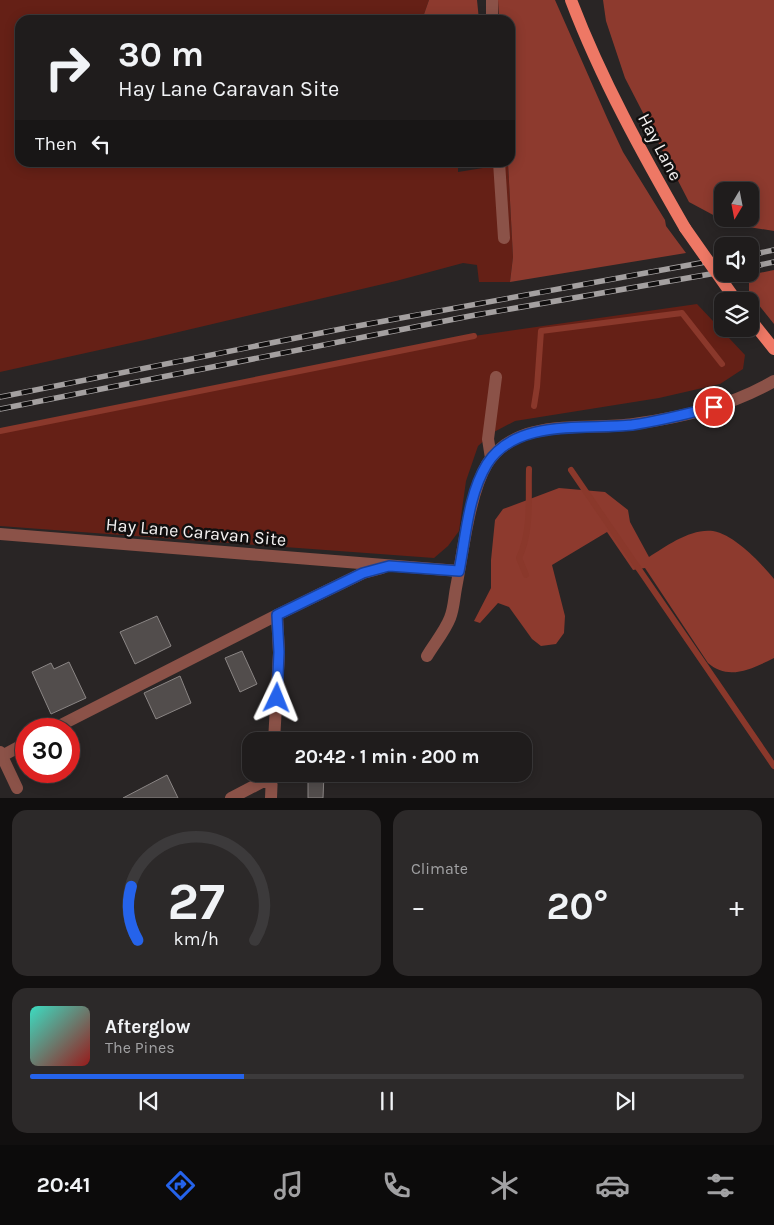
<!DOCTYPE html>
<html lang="en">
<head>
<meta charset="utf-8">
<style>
  :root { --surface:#1f1c1c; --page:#2c2929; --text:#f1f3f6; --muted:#a1a1a3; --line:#3c3a3b; --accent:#2563eb }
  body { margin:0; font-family:Karla,sans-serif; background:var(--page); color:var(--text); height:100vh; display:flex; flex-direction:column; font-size:19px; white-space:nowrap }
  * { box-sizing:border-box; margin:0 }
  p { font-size:16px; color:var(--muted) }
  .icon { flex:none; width:28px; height:28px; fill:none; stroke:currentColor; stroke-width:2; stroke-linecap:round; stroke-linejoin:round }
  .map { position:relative; height:798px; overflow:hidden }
  .side { display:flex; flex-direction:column; gap:12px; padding:12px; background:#110f0f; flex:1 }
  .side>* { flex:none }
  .hud { position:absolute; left:15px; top:15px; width:500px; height:152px; border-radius:15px; box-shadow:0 2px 12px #0003,0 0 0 1px var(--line); background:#1f1c1c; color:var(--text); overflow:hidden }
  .needle { width:32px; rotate:190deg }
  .buttons { position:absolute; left:714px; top:182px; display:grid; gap:10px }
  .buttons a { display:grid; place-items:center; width:45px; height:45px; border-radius:10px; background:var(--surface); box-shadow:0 2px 12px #0003,0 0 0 1px var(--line); font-size:25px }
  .speed { position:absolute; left:15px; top:718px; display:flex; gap:10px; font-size:25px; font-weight:700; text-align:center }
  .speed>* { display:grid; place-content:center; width:65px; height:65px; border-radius:50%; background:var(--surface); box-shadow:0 2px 12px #0003,0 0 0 1px var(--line); line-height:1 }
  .speed .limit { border:8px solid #d22; background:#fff; color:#111 }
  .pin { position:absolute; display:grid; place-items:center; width:42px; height:42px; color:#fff; margin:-21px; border:2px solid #fff; border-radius:50%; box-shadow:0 1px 5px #0007 }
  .me { position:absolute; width:55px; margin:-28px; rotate:2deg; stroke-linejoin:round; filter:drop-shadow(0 0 4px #0008) }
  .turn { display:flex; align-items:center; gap:18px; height:105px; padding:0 20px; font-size:22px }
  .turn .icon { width:65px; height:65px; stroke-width:2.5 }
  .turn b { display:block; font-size:35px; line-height:42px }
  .then { display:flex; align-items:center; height:48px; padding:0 20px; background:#0003; gap:10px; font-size:19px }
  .big { font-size:38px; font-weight:700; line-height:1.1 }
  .side .widget { flex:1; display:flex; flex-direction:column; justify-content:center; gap:8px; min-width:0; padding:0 18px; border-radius:15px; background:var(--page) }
  .side .dial { align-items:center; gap:0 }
  .dial svg { height:130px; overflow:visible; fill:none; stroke:var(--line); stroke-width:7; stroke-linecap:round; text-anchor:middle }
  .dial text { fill:var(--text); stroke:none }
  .song { display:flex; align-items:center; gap:15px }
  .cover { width:60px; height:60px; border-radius:8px; background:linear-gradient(135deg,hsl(170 70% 55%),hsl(0 70% 35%)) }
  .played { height:5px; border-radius:2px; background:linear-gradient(90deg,var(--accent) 30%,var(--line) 30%) }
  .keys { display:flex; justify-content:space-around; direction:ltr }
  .heat { display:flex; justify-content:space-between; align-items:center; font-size:28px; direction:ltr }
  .side .tiles { flex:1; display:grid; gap:12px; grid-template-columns:1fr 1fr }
  .widget:last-child { grid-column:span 2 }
  .trip { position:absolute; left:242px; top:732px; width:290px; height:50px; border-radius:15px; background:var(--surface); box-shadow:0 2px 12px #0003,0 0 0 1px var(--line); font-weight:700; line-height:50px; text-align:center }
  .menu { display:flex; height:80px; justify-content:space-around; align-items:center; background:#0c0b0b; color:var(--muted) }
  .menu .icon { width:35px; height:35px }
  .menu .current { color:var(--accent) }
  .menu b { font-size:22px; color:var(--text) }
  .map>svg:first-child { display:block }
  .green { fill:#652016 }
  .forest { fill:#8d3a2e; fill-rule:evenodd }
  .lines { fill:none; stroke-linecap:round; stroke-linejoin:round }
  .stream { stroke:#8a382b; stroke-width:6 }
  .building { fill:#524d4c; stroke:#8b8685 }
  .minor { stroke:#8b5248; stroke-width:12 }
  .major { stroke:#ee7865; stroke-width:12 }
  .rail-casing { stroke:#a4a0a0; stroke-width:5.5 }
  .rail { stroke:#110f0f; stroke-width:4; stroke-dasharray:11; stroke-linecap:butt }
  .major-bridge { stroke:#ee7865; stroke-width:12 }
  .route-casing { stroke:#184099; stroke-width:12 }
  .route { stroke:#2563eb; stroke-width:9 }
  .labels { text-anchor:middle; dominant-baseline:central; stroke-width:5; stroke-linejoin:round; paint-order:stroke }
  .street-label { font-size:18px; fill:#f3f0f0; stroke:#110f0f }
</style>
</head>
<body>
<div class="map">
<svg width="774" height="798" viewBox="0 0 774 798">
  <rect width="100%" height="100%" fill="#292525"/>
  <path class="green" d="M0 0H429L422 20H20V162H458V172L508 164 513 257 510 282H479L477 265 463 263 396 281 149 339 0 372Z
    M697 304 745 355 743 369 720 384 659 398 515 421 494 432 478 446 466 481 459 531 448 546 434 558 0 526V431L474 336Z"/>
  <path class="forest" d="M429 0H477L479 20H422Z
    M498 0H555L608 120 623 152 665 220 666 226 686 253 510 282 513 257 508 163 510 162V20H499Z
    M603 0H774V231L730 224 689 202 625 78 606 21ZM750 191V219H722V191Z
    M774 270V324L749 293V283L744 276Z
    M559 488 605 492 628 510 630 522 649 557C666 546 691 528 713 531 735 535 761 563 774 579V658C752 669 728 681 708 663L645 568 633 570 607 532 552 565 565 616 564 633 556 644 541 646 532 639 509 607 498 603 480 623 474 621 491 588V560L495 520 503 509Z"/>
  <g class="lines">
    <path class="stream" d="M534 406 537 387 541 331 682 313 722 364
      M0 431 474 336
      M571 470 774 766
      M526 575 519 558C532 530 528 498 529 469"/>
  </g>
  <path class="building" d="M157 616 171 646 135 664 120 632Z
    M242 651 257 684 240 692 225 658Z
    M69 662 86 698 51 714 32 672 51 663 54 669Z
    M180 676 191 703 156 719 144 693Z
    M308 774H324L323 798H308Z
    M167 775 178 798H123Z"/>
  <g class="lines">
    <path class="minor" d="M492 0V20
      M499 162 504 238
      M491 458 488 439 496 377
      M0 534 459 571
      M427 656C434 644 445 631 450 618 454 608 454 598 456 588 463 553 469 494 487 464 517 416 586 431 634 424 683 417 731 406 774 381
      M53 729 277 615 363 573 382 568
      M274 741 279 653 277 615
      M0 752 17 788
      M2 756 26 743
      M231 798 262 782 272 781
      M271 798 272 774"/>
    <path class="major" d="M571 0C601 79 643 155 685 228
      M750 319 774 349"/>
    <g class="rail-casing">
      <path id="rail" d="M750 255 774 250
        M750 267 774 262
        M0 397 341 329 722 259
        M0 409 470 316 722 272"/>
    </g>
    <use href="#rail" class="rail"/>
    <path class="major-bridge" d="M685 228 735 299"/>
  </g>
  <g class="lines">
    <g class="route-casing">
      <path id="route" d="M277 698 279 652 277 615 363 573 389 566 459 571C466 536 468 495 487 464 516 418 585 430 632 425 659 421 687 414 714 407"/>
    </g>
    <use href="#route" class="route"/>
  </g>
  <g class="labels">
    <g class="street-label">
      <text transform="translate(660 147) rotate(62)">Hay Lane</text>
      <text transform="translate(196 532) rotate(5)">Hay Lane Caravan Site</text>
    </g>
  </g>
</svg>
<div class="buttons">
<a><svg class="needle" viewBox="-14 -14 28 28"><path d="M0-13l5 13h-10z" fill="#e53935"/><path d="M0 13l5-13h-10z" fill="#a1a1a3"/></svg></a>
<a><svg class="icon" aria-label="sound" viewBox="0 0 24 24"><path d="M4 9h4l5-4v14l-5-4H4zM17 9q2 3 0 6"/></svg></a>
<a><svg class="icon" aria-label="layers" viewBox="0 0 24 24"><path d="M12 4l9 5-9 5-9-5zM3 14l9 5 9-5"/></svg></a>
</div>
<div class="speed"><div class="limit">30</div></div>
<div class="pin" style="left:714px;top:407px;background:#d93025"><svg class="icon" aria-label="arrive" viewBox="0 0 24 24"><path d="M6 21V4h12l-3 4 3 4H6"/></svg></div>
<svg class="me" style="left:277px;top:698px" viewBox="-20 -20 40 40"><path d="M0-17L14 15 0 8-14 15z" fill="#2563eb" stroke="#fff" stroke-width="4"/></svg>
<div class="trip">20:42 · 1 min · 200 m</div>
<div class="hud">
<div class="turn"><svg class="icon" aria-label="right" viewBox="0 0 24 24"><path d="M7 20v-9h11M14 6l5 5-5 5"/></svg><div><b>30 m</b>Hay Lane Caravan Site</div></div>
<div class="then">Then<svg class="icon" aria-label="left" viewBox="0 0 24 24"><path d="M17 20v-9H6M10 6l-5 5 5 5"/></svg></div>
</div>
</div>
<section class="side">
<div class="tiles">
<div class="widget dial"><svg viewBox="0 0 100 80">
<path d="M14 69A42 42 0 1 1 86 69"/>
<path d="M14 69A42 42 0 0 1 10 36" stroke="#2563eb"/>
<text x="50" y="56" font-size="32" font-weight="700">27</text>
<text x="50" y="72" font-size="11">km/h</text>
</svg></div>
<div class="widget"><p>Climate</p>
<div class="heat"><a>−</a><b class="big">20°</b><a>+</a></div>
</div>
<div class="widget">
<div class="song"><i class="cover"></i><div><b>Afterglow</b><p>The Pines</p></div></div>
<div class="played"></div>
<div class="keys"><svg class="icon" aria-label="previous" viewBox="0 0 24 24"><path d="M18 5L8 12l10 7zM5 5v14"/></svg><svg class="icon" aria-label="pause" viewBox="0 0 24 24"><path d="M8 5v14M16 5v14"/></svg><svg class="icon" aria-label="next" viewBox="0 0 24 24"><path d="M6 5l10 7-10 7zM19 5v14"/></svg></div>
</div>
</div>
</section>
<nav class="menu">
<b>20:41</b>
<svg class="icon current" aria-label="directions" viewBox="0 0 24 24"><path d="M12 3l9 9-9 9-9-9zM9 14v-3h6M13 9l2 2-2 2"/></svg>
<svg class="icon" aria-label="music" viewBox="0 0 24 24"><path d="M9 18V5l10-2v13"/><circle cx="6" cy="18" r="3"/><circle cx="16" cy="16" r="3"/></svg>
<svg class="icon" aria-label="phone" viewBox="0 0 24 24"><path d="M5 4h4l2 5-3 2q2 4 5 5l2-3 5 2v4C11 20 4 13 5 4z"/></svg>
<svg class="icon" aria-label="climate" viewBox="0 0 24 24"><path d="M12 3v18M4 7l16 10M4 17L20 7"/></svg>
<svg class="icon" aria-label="car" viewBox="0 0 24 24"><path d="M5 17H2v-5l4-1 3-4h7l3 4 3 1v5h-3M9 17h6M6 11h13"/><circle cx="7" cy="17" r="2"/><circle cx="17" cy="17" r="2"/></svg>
<svg class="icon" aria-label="filters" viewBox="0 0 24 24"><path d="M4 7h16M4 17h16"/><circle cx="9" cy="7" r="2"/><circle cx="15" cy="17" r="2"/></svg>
</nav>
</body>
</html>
